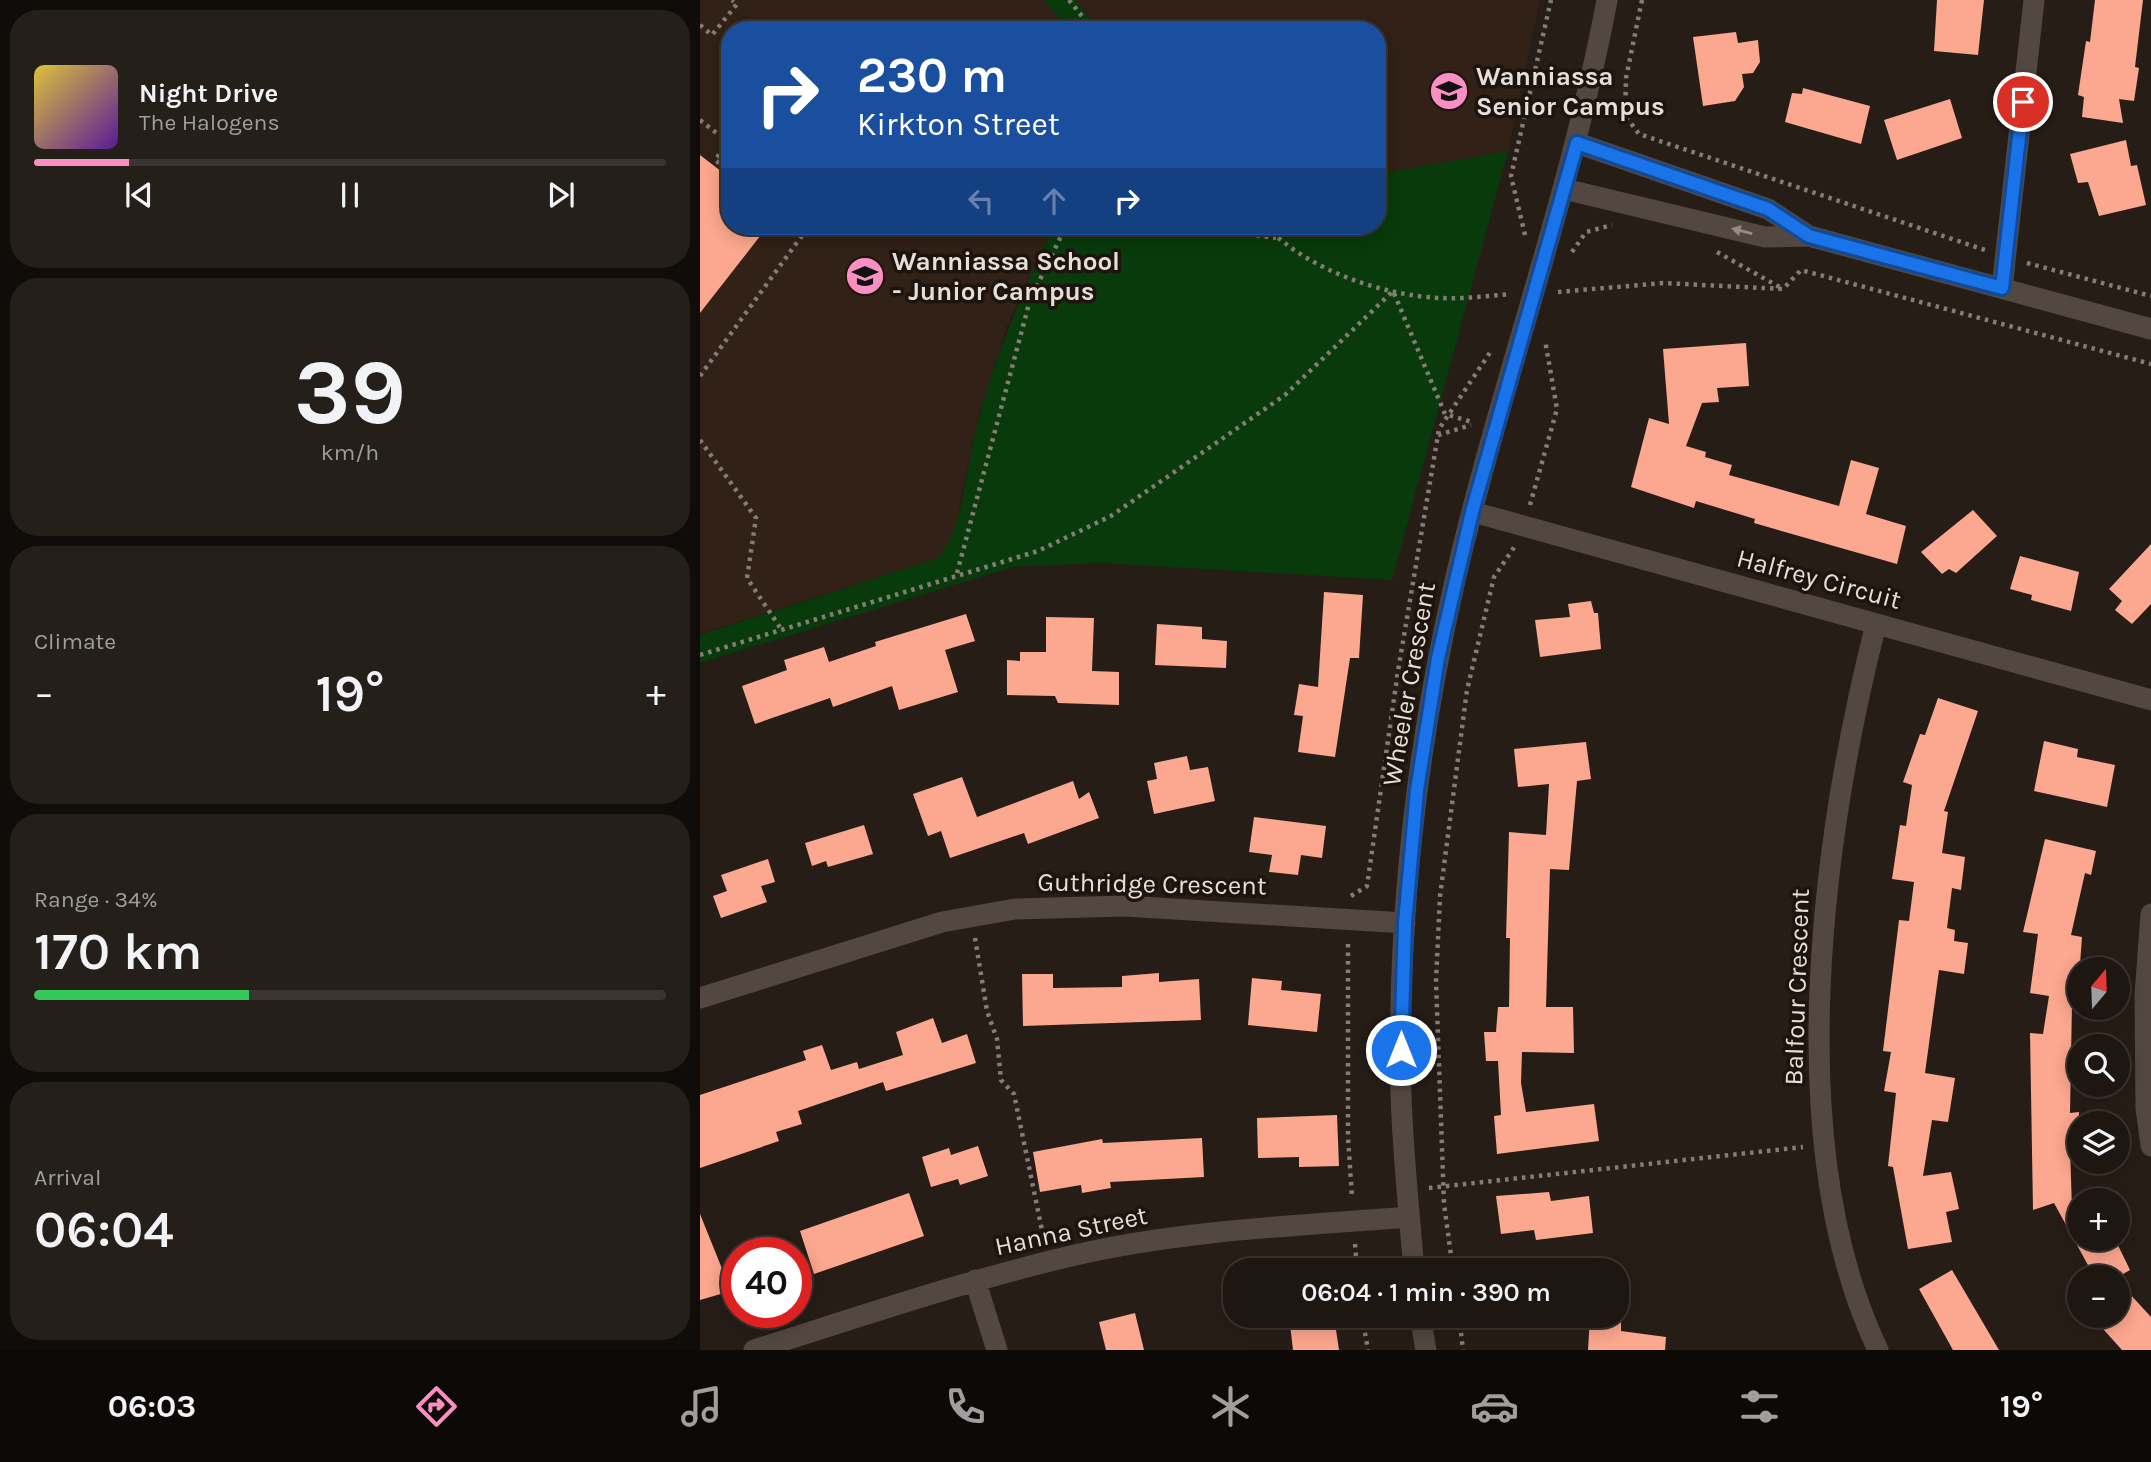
<!DOCTYPE html>
<html lang="en">
<head>
<meta charset="utf-8">
<style>
  :root { --surface:#1d1611; --page:#251f1a; --text:#f1f3f6; --muted:#a09f9f; --line:#3b3531; --accent:#fb8fc4 }
  body { margin:0; font-family:Karla,sans-serif; background:var(--page); color:var(--text); height:100vh; display:flex; flex-direction:column; font-size:26px; white-space:nowrap }
  * { box-sizing:border-box; margin:0 }
  p { font-size:23px; color:var(--muted) }
  .icon { flex:none; width:38px; height:38px; fill:none; stroke:currentColor; stroke-width:2; stroke-linecap:round; stroke-linejoin:round }
  .map { position:relative; flex:1; overflow:hidden }
  .drawer { display:flex; flex-direction:column; gap:10px; padding:10px; background:#100c09; width:700px }
  .drawer>* { flex:none }
  .guide { position:absolute; left:21px; top:21px; width:665px; height:214px; border-radius:28px; box-shadow:0 4px 18px #0003,0 0 0 2px var(--line); background:#1a4fa0; color:#fff; overflow:hidden }
  .needle { width:46px; rotate:19deg }
  .tools { position:absolute; left:1367px; top:957px; display:grid; gap:14px }
  .tools a { display:grid; place-items:center; width:63px; height:63px; border-radius:50%; background:var(--surface); box-shadow:0 4px 18px #0003,0 0 0 2px var(--line); font-size:35px }
  .speed { position:absolute; left:21px; top:1237px; display:flex; gap:14px; font-size:35px; font-weight:700; text-align:center }
  .speed>* { display:grid; place-content:center; width:91px; height:91px; border-radius:50%; background:var(--surface); box-shadow:0 4px 18px #0003,0 0 0 2px var(--line); line-height:1 }
  .speed .limit { border:10px solid #d22; background:#fff; color:#111 }
  .pin { position:absolute; display:grid; place-items:center; width:60px; height:60px; color:#fff; margin:-30px; border:4px solid #fff; border-radius:50%; box-shadow:0 2px 7px #0007 }
  .me { position:absolute; width:77px; margin:-38px; rotate:0deg; stroke-linejoin:round; filter:drop-shadow(0 0 5px #0008) }
  .turn { display:flex; align-items:center; gap:24px; height:147px; padding:0 21px; font-size:32px }
  .turn .icon { width:91px; height:91px; stroke-width:2.5 }
  .turn b { display:block; font-size:49px; line-height:60px }
  .lanes { display:flex; align-items:center; height:66px; padding:0 21px; background:#0003; justify-content:center; gap:35px; direction:ltr }
  .lanes .off { opacity:.35 }
  .big { font-size:52px; font-weight:600; line-height:1.1 }
  .drawer .widget { flex:1; display:flex; flex-direction:column; justify-content:center; gap:10px; min-width:0; padding:0 24px; border-radius:28px; background:var(--page) }
  .drawer .dial { align-items:center; gap:0 }
  .dial b { font-size:91px; line-height:1 }
  .song { display:flex; align-items:center; gap:21px }
  .cover { width:84px; height:84px; border-radius:10px; background:linear-gradient(135deg,hsl(50 70% 55%),hsl(270 70% 35%)) }
  .played { height:7px; border-radius:4px; background:linear-gradient(90deg,var(--accent) 15%,var(--line) 15%) }
  .keys { display:flex; justify-content:space-around; direction:ltr }
  .heat { display:flex; justify-content:space-between; align-items:center; font-size:38px; direction:ltr }
  .charge { height:10px; border-radius:5px; background:linear-gradient(90deg,#34c759 34%,var(--line) 0) }
  .trip { position:absolute; left:523px; top:1258px; width:406px; height:70px; border-radius:28px; background:var(--surface); box-shadow:0 4px 18px #0003,0 0 0 2px var(--line); font-weight:600; line-height:70px; text-align:center }
  .dock { display:flex; height:112px; justify-content:space-around; align-items:center; background:#0c0907; color:var(--muted) }
  .dock .icon { width:49px; height:49px }
  .dock .active { color:var(--accent) }
  .dock b { font-size:32px; color:var(--text) }
  main { display:flex; flex:1; min-height:0 }
  .map>svg:first-child { display:block }
  .built { fill:#312117 }
  .green { fill:#083a0b }
  .building { fill:#fca78f }
  .lines { fill:none; stroke-linecap:round; stroke-linejoin:round }
  .path { stroke:#857c77; stroke-width:4.5; stroke-dasharray:3.5 5; stroke-linecap:butt }
  .minor { stroke:#534841; stroke-width:21 }
  .oneway { fill:#958c85 }
  .route-casing { stroke:#114b97; stroke-width:18 }
  .route { stroke:#1a73e8; stroke-width:12 }
  .labels { text-anchor:middle; dominant-baseline:central; stroke-width:7; stroke-linejoin:round; paint-order:stroke }
  .poi-label { font-size:26px; font-weight:bold; fill:#e5ded9; stroke:#1d140e; text-anchor:start }
  .street-label { font-size:26px; fill:#e5ded9; stroke:#1d140e }
</style>
</head>
<body>
<main>
<section class="drawer">
<div class="widget">
<div class="song"><i class="cover"></i><div><b>Night Drive</b><p>The Halogens</p></div></div>
<div class="played"></div>
<div class="keys"><svg class="icon" aria-label="previous" viewBox="0 0 24 24"><path d="M18 5L8 12l10 7zM5 5v14"/></svg><svg class="icon" aria-label="pause" viewBox="0 0 24 24"><path d="M8 5v14M16 5v14"/></svg><svg class="icon" aria-label="next" viewBox="0 0 24 24"><path d="M6 5l10 7-10 7zM19 5v14"/></svg></div>
</div>
<div class="widget dial"><b>39</b><p>km/h</p></div>
<div class="widget"><p>Climate</p>
<div class="heat"><a>−</a><b class="big">19°</b><a>+</a></div>
</div>
<div class="widget"><p>Range · 34%</p><b class="big">170 km</b><div class="charge"></div></div>
<div class="widget"><p>Arrival</p><b class="big">06:04</b></div>
</section>
<div class="map">
<svg width="1451" height="1350" viewBox="0 0 1451 1350">
  <rect width="100%" height="100%" fill="#271d17"/>
  <path class="built" d="M0 0H344L369 30H30V226H354L307 326 277 422 253 539 238 558 0 634Z
    M375 0H840L808 151 677 174V30H401Z"/>
  <path class="green" d="M344 0H375L401 30H369Z
    M808 151 692 580 402 563 313 567 0 663V635L238 558C267 520 265 466 278 421 297 350 323 291 354 226H677V174Z"/>
  <path class="building" d="M1237 0H1284L1278 55 1234 51Z
    M1395 0H1443L1435 67 1439 68 1434 101 1419 99 1423 123 1382 117 1384 97 1378 95 1386 41 1390 42Z
    M1036 32 1038 43 1058 40 1060 62 1053 73 1042 74 1044 87 1035 101 1003 106 993 37Z
    M1103 88 1170 106 1161 144 1085 122 1092 93 1102 94Z
    M1250 99 1262 138 1197 160 1184 120Z
    M1426 140 1431 166 1437 165 1446 205 1399 216 1388 182 1378 183 1370 154Z
    M0 155 30 178V226H68L0 313Z
    M1046 343 1049 386 1017 388 1019 402 1002 403 986 446 1006 452 1005 457 1032 465 1029 475 1139 506 1151 460 1179 468 1166 514 1206 526 1197 564 1054 523 1055 519 996 501 994 508 931 487 949 418 969 424 963 349Z
    M1273 510 1297 536 1256 573 1249 569 1242 574 1221 552Z
    M1451 544V604L1432 624 1415 610 1422 601 1409 589Z
    M1320 556 1379 572 1371 611 1331 600 1332 595 1310 589Z
    M624 592 663 595 659 658H650L635 757 598 752 603 716 594 715 599 684 618 687Z
    M891 601 894 613H898L901 649 840 657 835 620 870 617 868 604Z
    M266 614 275 641 245 650 258 692 199 710 192 686 133 707 130 698 55 724 42 686 87 670 84 660 124 647 129 662 176 646 175 642Z
    M346 617 394 618 392 671 419 672V705L358 703 355 696 307 695V660L320 661V652H346Z
    M457 624 502 627V639L527 641 526 668 455 665Z
    M1238 698 1278 711 1244 811 1248 812 1242 853 1265 857 1261 890 1252 888 1247 928 1255 930 1254 941 1268 943 1264 974 1239 970 1225 1073 1255 1078 1248 1122 1232 1120 1223 1176 1251 1172 1259 1209 1246 1212 1252 1242 1208 1249 1193 1167 1188 1166 1196 1093 1184 1091 1191 1052 1183 1051 1199 920 1209 921 1214 882 1192 879 1200 825 1206 826 1212 785 1203 782 1220 734 1225 735Z
    M1344 741 1378 749 1377 757 1415 765 1407 807 1334 791Z
    M886 742 891 779 877 781 869 870 850 869 846 1007H873L874 1053 822 1052 821 1083 826 1112 894 1104 899 1141 797 1154 794 1116 801 1115 798 1061H786L784 1032H796L798 1007H809L810 938H806L809 832 846 835 849 784 818 787 814 749Z
    M487 756 490 770 508 767 515 801 454 814 447 781 457 779 454 763Z
    M262 777 277 817 373 781 379 799 389 792 399 818 328 844 324 833 250 858 241 831 228 836 213 794Z
    M554 817 626 826 622 858 601 855 598 875 569 872 572 855 549 852Z
    M164 825 173 854 128 867 126 861 112 866 105 843Z
    M1345 839 1396 851 1391 875 1385 873 1371 935 1382 937 1377 1005 1372 1004 1370 1113 1379 1112V1147H1370L1372 1210 1379 1206V1239H1415L1430 1270 1416 1278H1395L1354 1203 1333 1210 1330 1033 1343 1034 1349 996 1330 993 1338 934 1323 932Z
    M68 859 75 882 61 886 67 902 21 918 13 896 27 891 21 875Z
    M459 973V982L499 979 501 1020 323 1026 322 974H353V988L422 987V976Z
    M552 978 582 981 581 990 621 994 617 1032 548 1025Z
    M233 1018 242 1043 267 1034 276 1063 186 1091 183 1082 98 1111 102 1124 76 1132 79 1141 0 1168V1095L106 1060 103 1051 122 1045 131 1070 157 1062 159 1069 203 1055 196 1032Z
    M637 1115 639 1166 599 1167V1157L558 1158 557 1118Z
    M502 1138 504 1177 410 1182 411 1188 382 1193 381 1185 340 1192 333 1152 402 1139 403 1143Z
    M278 1146 288 1176 260 1185 258 1179 231 1187 222 1157 249 1148 251 1155Z
    M849 1192 851 1201 889 1196 893 1233 836 1240 834 1230 801 1234 796 1196Z
    M209 1193 224 1236 114 1274 100 1231Z
    M0 1214 31 1291 0 1300Z
    M1252 1270 1299 1350H1253L1219 1289Z
    M1418 1281 1451 1317V1350H1422L1394 1319 1397 1316H1418Z
    M435 1313 444 1350H406L399 1322Z
    M589 1316H634L639 1350H593Z
    M890 1316H921V1331L966 1337 965 1350H888Z"/>
  <g class="lines">
    <path class="path" d="M369 0 393 30
      M942 0 926 78 925 115 939 134 1285 250
      M0 25 12 35 37 4 32 0
      M0 120 28 142 15 160 30 171
      M489 226 576 238
      M566 226C606 269 683 296 741 298 764 299 788 296 811 294
      M825 235 811 176 851 0
      M872 252 886 232 912 225
      M1017 252 1083 289
      M1327 263 1451 296
      M858 292 963 283 1083 289 1101 270 1451 364
      M0 376 106 230 101 226
      M738 435 771 425
      M0 440 56 518 47 578 81 629
      M830 505 857 409 845 340
      M257 573 330 300 366 226
      M0 655 338 551 411 516 585 395 693 291 745 414 772 422
      M651 896 667 886 698 671 739 429 791 351
      M275 938 287 1011 297 1039 301 1080 314 1094 344 1240
      M648 944V1137L652 1197
      M729 1188 1103 1147
      M655 1244 657 1270
      M753 1270 744 1204 736 981 740 896 767 690 794 577 815 546
      M662 1316 668 1350
      M759 1316 763 1350"/>
    <path class="minor" d="M877 143 1068 209 1109 236
      M864 189 1065 237 1109 236 1451 329
      M1302 288 1334 0
      M773 512 1451 700
      M1176 624C1122 838 1080 1144 1178 1350
      M1451 914 1445 995 1446 1108 1451 1146
      M0 998 242 922 315 909 425 906 705 923
      M714 1270C709 1212 703 1154 701 1095 697 925 716 751 754 585 799 388 870 199 907 0
      M275 1280 297 1350
      M720 1316 726 1350
      M54 1350C159 1317 264 1281 371 1256 481 1230 597 1226 709 1217"/>
  </g>
  <defs><path id="oneway-solid" d="M-6-.8H1V-3.2L6.5 0L1 3.2V.8H-6Z" transform="scale(1.75)"/></defs>
  <use class="oneway" href="#oneway-solid" transform="translate(1042 231) rotate(-166)"/>
  <g class="lines">
    <g class="route-casing">
      <path id="route" d="M701 1050 705 923 717 790 738 658 772 512 877 143 1068 209 1109 236 1302 288 1323 102"/>
    </g>
    <use href="#route" class="route"/>
  </g>
  <defs>
    <g id="school-disc" transform="scale(2.0125)"><circle r="9.5" fill="#fb8fc4" stroke="#1d140e"/><path d="M0-5L7-2L0 1L-7-2ZM-4 1L0 2.5L4 1V4Q0 6-4 4Z" fill="#111"/></g>
  </defs>
  <g fill-rule="evenodd">
    <use href="#school-disc" x="749" y="91"/>
    <use href="#school-disc" x="165" y="276"/>
  </g>
  <g class="labels">
    <g class="poi-label">
      <text x="776" y="76">Wanniassa<tspan x="776" dy="30">Senior Campus</tspan></text>
      <text x="192" y="261">Wanniassa School<tspan x="192" dy="30">- Junior Campus</tspan></text>
    </g>
    <g class="street-label">
      <text transform="translate(1119 579) rotate(15)">Halfrey Circuit</text>
      <text transform="translate(709 684) rotate(-80)">Wheeler Crescent</text>
      <text transform="translate(452 884) rotate(1)">Guthridge Crescent</text>
      <text transform="translate(1097 987) rotate(-88)">Balfour Crescent</text>
      <text transform="translate(371 1231) rotate(-12)">Hanna Street</text>
    </g>
  </g>
</svg>
<div class="tools">
<a><svg class="needle" viewBox="-14 -14 28 28"><path d="M0-13l5 13h-10z" fill="#e53935"/><path d="M0 13l5-13h-10z" fill="#a09f9f"/></svg></a>
<a><svg class="icon" aria-label="search" viewBox="0 0 24 24"><circle cx="10" cy="10" r="6"/><path d="M15 15l6 6"/></svg></a>
<a><svg class="icon" aria-label="layers" viewBox="0 0 24 24"><path d="M12 4l9 5-9 5-9-5zM3 14l9 5 9-5"/></svg></a>
<a>+</a>
<a>−</a>
</div>
<div class="speed"><div class="limit">40</div></div>
<div class="pin" style="left:1323px;top:102px;background:#d93025"><svg class="icon" aria-label="arrive" viewBox="0 0 24 24"><path d="M6 21V4h12l-3 4 3 4H6"/></svg></div>
<svg class="me" style="left:701px;top:1050px" viewBox="-20 -20 40 40"><circle r="17" fill="#1a73e8" stroke="#fff" stroke-width="3"/><path d="M0-11L8 9 0 5-8 9z" fill="#fff"/></svg>
<div class="trip">06:04 · 1 min · 390 m</div>
<div class="guide">
<div class="turn"><svg class="icon" aria-label="right" viewBox="0 0 24 24"><path d="M7 20v-9h11M14 6l5 5-5 5"/></svg><div><b>230 m</b>Kirkton Street</div></div>
<div class="lanes"><svg class="icon off" aria-label="left" viewBox="0 0 24 24"><path d="M17 20v-9H6M10 6l-5 5 5 5"/></svg><svg class="icon off" aria-label="ahead" viewBox="0 0 24 24"><path d="M12 20V5M6 11l6-6 6 6"/></svg><svg class="icon" aria-label="right" viewBox="0 0 24 24"><path d="M7 20v-9h11M14 6l5 5-5 5"/></svg></div>
</div>
</div>
</main>
<nav class="dock">
<b>06:03</b>
<svg class="icon active" aria-label="directions" viewBox="0 0 24 24"><path d="M12 3l9 9-9 9-9-9zM9 14v-3h6M13 9l2 2-2 2"/></svg>
<svg class="icon" aria-label="music" viewBox="0 0 24 24"><path d="M9 18V5l10-2v13"/><circle cx="6" cy="18" r="3"/><circle cx="16" cy="16" r="3"/></svg>
<svg class="icon" aria-label="phone" viewBox="0 0 24 24"><path d="M5 4h4l2 5-3 2q2 4 5 5l2-3 5 2v4C11 20 4 13 5 4z"/></svg>
<svg class="icon" aria-label="climate" viewBox="0 0 24 24"><path d="M12 3v18M4 7l16 10M4 17L20 7"/></svg>
<svg class="icon" aria-label="car" viewBox="0 0 24 24"><path d="M5 17H2v-5l4-1 3-4h7l3 4 3 1v5h-3M9 17h6M6 11h13"/><circle cx="7" cy="17" r="2"/><circle cx="17" cy="17" r="2"/></svg>
<svg class="icon" aria-label="filters" viewBox="0 0 24 24"><path d="M4 7h16M4 17h16"/><circle cx="9" cy="7" r="2"/><circle cx="15" cy="17" r="2"/></svg>
<b>19°</b>
</nav>
</body>
</html>
